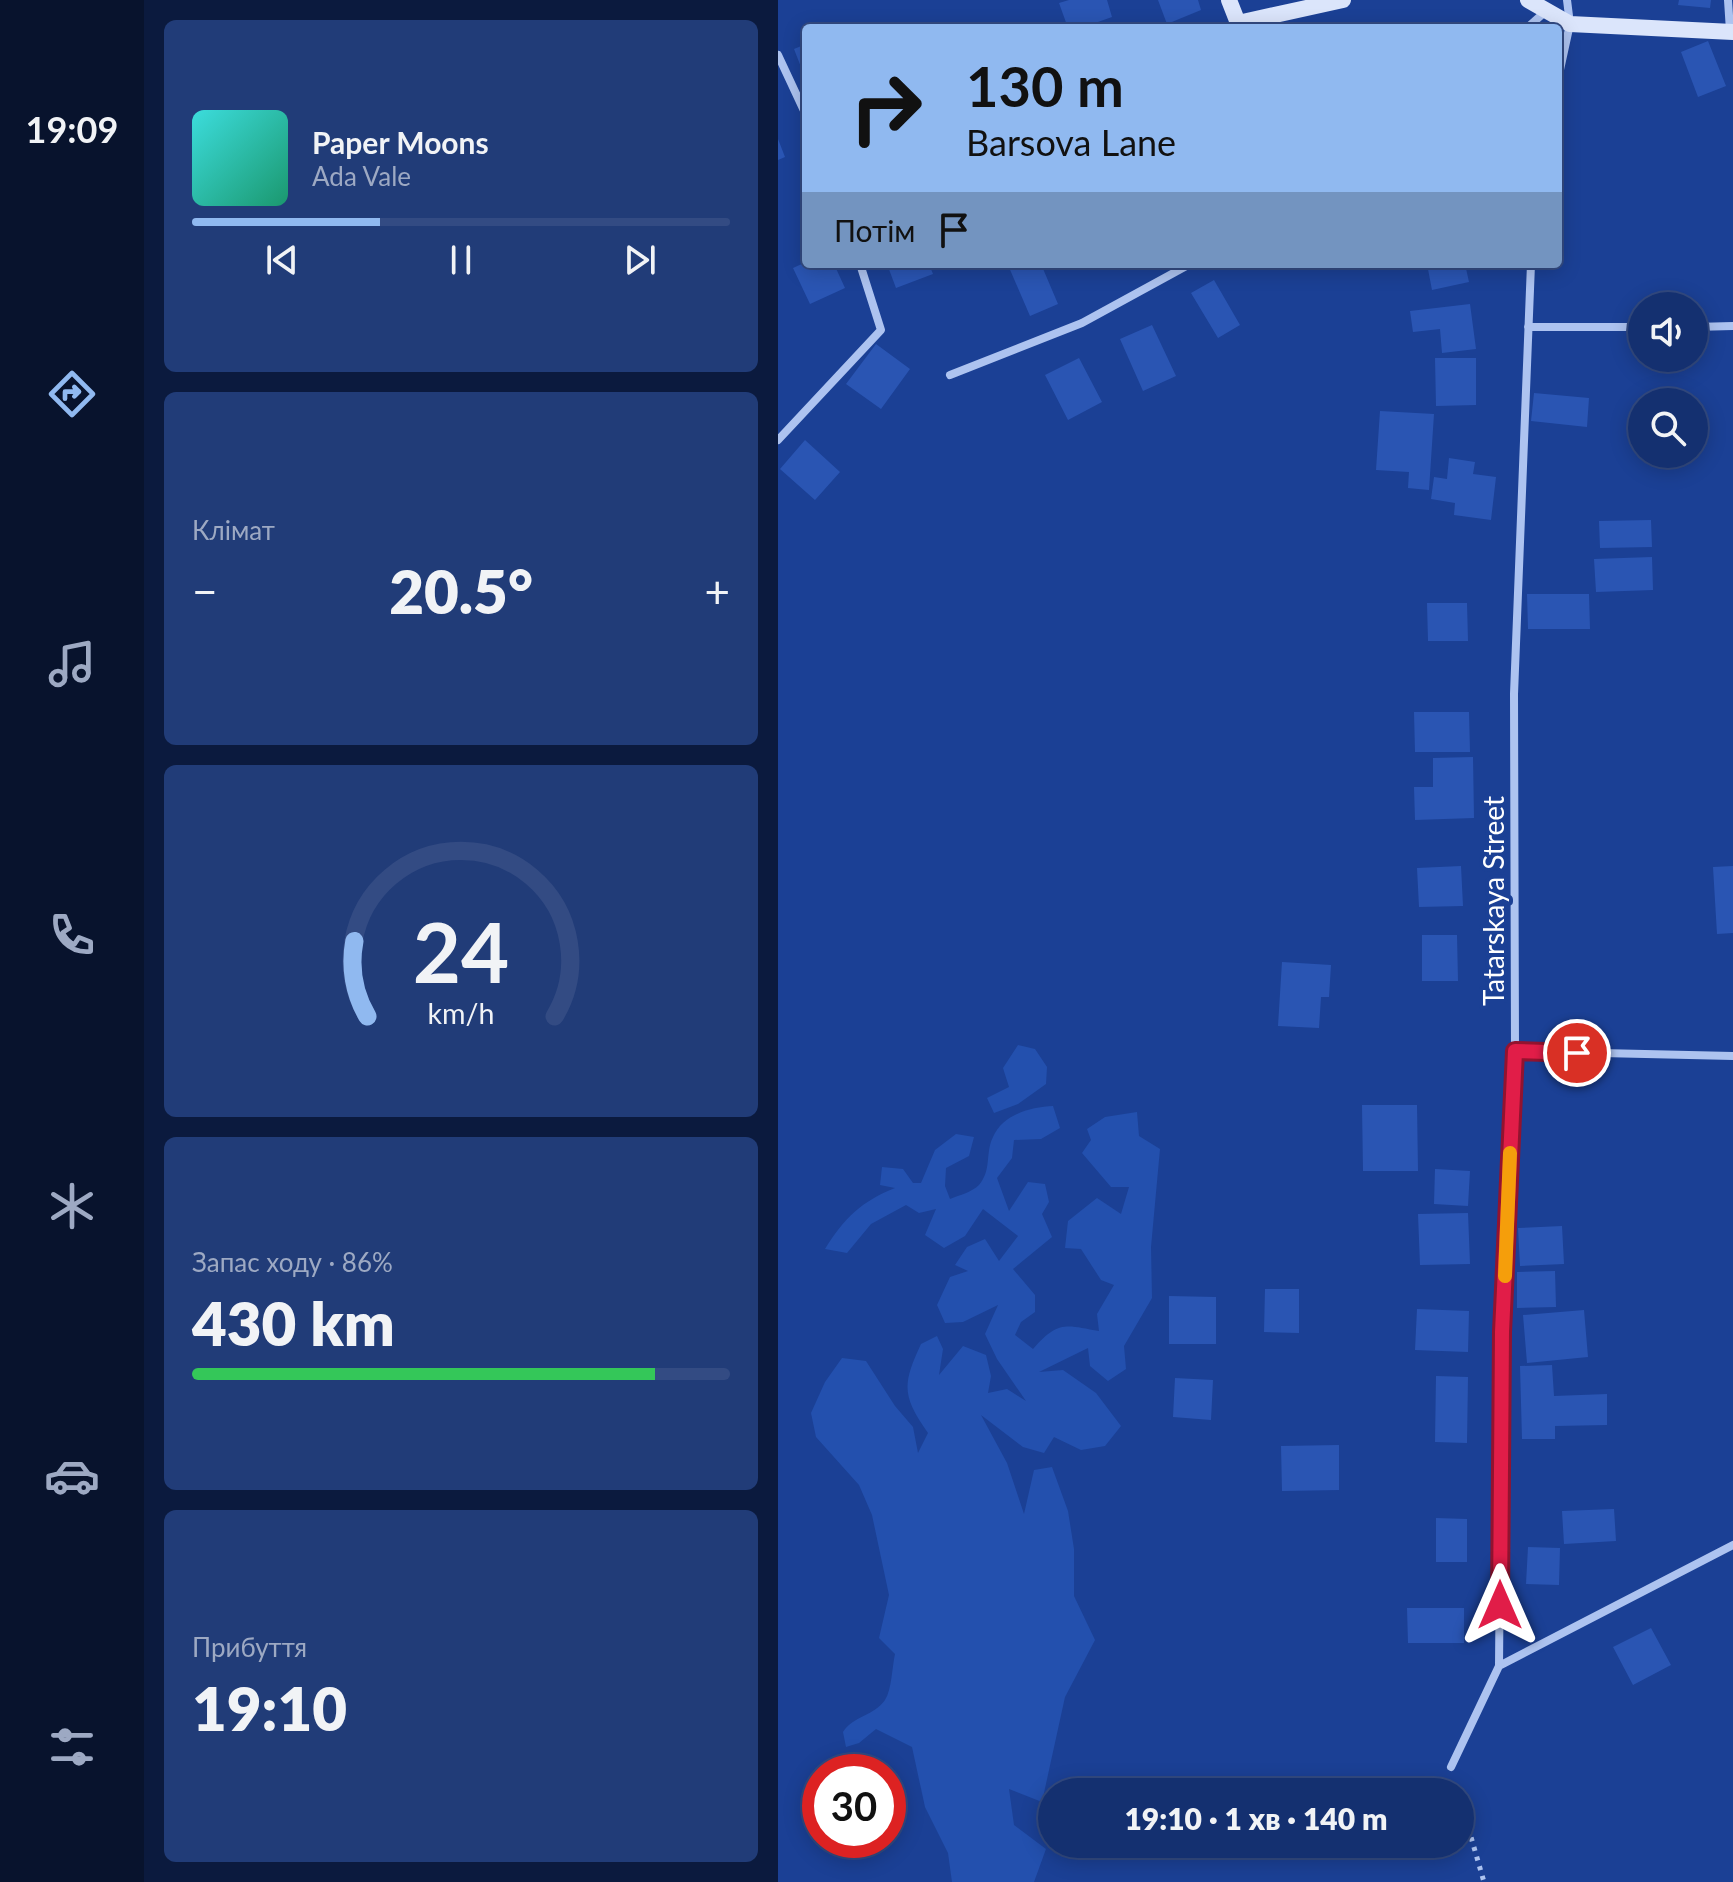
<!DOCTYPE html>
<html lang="uk">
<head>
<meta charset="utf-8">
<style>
  :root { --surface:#143070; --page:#213c78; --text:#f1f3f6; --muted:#9da9c3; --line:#334b83; --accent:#90b9f0 }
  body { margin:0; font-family:Lato,sans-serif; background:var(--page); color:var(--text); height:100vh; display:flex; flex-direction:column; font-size:30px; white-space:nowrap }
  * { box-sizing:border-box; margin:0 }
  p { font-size:26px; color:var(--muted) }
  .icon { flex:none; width:44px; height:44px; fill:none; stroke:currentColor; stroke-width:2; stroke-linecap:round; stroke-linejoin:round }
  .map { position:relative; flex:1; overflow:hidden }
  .panel { display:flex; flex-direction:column; gap:20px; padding:20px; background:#0b1a3e; width:634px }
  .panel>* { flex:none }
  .top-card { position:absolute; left:24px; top:24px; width:760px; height:244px; border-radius:8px; box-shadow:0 4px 20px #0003,0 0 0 2px var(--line); background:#90b9f0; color:#111; overflow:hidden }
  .fabs { position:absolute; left:850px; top:292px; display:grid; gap:16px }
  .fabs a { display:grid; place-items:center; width:80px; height:80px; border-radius:50%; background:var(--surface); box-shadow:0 4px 20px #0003,0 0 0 2px var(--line); font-size:40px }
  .speed { position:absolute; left:24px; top:1754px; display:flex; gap:16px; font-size:40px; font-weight:700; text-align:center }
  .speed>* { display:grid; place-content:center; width:104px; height:104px; border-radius:50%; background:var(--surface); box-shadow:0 4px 20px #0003,0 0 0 2px var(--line); line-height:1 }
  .speed .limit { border:12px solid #d22; background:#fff; color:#111 }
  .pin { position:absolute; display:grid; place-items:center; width:68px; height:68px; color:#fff; margin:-34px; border:4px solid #fff; border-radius:50%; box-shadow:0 2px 8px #0007 }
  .me { position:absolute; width:88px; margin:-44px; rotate:0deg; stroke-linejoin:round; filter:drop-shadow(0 0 6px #0008) }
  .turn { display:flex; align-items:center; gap:28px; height:168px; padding:0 32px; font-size:36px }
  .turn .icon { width:104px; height:104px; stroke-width:2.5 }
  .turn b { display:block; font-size:56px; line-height:68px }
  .then { display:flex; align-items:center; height:76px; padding:0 32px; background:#0003; gap:16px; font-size:30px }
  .big { font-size:60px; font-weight:800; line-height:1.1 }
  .panel .widget { flex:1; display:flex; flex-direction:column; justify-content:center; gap:12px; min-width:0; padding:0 28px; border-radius:12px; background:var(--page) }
  .panel .dial { align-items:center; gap:0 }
  .dial svg { height:208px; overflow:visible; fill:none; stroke:var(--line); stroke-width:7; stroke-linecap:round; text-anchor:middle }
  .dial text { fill:var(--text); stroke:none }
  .song { display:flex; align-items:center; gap:24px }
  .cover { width:96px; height:96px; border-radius:12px; background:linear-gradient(135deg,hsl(180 70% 55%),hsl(160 70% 35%)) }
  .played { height:8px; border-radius:4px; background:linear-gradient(90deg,var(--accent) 35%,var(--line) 35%) }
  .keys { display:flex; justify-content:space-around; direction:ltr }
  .heat { display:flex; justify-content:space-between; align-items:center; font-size:44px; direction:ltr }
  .charge { height:12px; border-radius:6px; background:linear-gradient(90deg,#34c759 86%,var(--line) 0) }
  .trip { position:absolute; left:260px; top:1778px; width:436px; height:80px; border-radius:40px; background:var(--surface); box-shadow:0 4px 20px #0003,0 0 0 2px var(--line); font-weight:800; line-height:80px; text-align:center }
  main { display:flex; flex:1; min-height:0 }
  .dock { display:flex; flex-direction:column; width:144px; justify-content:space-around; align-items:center; background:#08132d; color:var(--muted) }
  .dock .icon { width:56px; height:56px }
  .dock .on { color:var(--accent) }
  .dock b { font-size:36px; color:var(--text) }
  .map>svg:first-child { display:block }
  .green { fill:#2350ae }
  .building { fill:#2a55b3 }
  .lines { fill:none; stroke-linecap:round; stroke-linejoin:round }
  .path { stroke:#adc3f0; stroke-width:5; stroke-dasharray:4 6; stroke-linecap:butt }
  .street { stroke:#adc3f0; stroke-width:8 }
  .secondary { stroke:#dbe5fb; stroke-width:16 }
  .route-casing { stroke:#92132f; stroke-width:20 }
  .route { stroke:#e11d48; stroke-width:14 }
  .slow { stroke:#f59e0b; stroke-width:14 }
  .labels { text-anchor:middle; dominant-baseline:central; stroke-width:8; stroke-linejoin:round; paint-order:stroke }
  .street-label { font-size:28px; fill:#fff; stroke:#1b4095 }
</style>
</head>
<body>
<main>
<nav class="dock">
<b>19:09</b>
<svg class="icon on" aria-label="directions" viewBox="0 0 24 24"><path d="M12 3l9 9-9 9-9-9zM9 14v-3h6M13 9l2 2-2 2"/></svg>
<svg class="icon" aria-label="music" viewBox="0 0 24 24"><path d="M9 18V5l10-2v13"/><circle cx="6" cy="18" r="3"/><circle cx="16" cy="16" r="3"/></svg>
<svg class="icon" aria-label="phone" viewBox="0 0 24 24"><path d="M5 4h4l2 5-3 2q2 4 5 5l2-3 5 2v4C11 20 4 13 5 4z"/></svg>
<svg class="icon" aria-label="climate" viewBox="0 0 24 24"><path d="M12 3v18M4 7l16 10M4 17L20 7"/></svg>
<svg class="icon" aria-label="car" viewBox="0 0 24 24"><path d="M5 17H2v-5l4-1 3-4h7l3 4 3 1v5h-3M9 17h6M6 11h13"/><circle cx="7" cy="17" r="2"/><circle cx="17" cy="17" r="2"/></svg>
<svg class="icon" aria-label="filters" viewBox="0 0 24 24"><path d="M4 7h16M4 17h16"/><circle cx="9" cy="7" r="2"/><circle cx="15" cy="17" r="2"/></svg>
</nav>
<section class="panel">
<div class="widget">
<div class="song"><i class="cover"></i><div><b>Paper Moons</b><p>Ada Vale</p></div></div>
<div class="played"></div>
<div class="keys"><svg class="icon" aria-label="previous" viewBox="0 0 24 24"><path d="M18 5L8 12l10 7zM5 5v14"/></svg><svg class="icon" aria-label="pause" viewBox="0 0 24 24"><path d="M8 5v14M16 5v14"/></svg><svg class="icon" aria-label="next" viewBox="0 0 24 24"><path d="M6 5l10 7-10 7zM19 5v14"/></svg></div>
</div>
<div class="widget"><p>Клімат</p>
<div class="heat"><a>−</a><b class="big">20.5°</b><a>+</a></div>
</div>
<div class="widget dial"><svg viewBox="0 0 100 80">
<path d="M14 69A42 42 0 1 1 86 69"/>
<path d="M14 69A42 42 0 0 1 9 40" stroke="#90b9f0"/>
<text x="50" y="56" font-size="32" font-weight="700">24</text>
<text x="50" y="72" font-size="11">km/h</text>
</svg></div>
<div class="widget"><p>Запас ходу · 86%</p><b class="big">430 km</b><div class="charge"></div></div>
<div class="widget"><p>Прибуття</p><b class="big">19:10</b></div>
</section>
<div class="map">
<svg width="955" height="1882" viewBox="0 0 955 1882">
  <rect width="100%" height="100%" fill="#1b4095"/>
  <path class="green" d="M240 1045 257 1049 269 1067 268 1084 240 1104 216 1113 209 1098 231 1087 225 1068Z
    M275 1106 282 1128 263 1139 236 1140 234 1158 219 1178 231 1211 250 1182 267 1184 271 1202 264 1214 274 1237 235 1269 257 1295V1312L243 1322 237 1335 255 1349C280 1320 288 1325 321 1331L319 1314 336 1285 323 1280 303 1249 287 1248 290 1221 319 1198 343 1214 351 1187H333L304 1153 313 1140 309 1129 327 1117 359 1112 361 1136 382 1149 373 1247 374 1298 346 1346 348 1369 330 1381 312 1366 310 1348 261 1372 285 1370 318 1393 343 1426 327 1446 303 1450 276 1437 266 1453 245 1447 203 1415 229 1463 246 1514 256 1470 274 1467 290 1511 296 1549V1596L317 1640 287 1697 264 1802 231 1789 236 1825 268 1849 256 1882H174L170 1853 147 1807 134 1747 98 1729 81 1743 68 1747 65 1732C75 1716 96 1716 107 1700 114 1689 114 1667 117 1654L101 1638 111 1595 94 1515 81 1485 38 1437 33 1413 47 1382 64 1358 88 1361 117 1406 135 1427 140 1453 150 1433C124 1396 124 1385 143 1344L159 1336 165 1349 161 1375 185 1346 208 1355 213 1376 210 1393 229 1389 248 1401 219 1359 207 1334 220 1305 185 1322 167 1323 159 1305 172 1277 190 1271 177 1265 189 1247 207 1239 221 1261 240 1236 205 1209 187 1236 166 1248 147 1235 158 1209 141 1213 128 1205 93 1224 69 1253 47 1249C66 1218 84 1201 117 1188L102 1185 104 1167 125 1169 135 1183H143L157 1150 178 1134 196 1137 191 1156 168 1168 167 1186 172 1199C182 1195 194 1192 201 1185 214 1170 207 1153 215 1137 225 1114 253 1107 275 1106Z"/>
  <path class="building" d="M291 0H329L334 17 303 28H290L281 3Z
    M380 0H420L423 10 389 24Z
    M901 0H933L932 8 900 5Z
    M930 41 948 86 920 97 903 52Z
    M28 44V80L16 49Z
    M0 139 7 157 0 160Z
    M28 262 56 264 67 288 32 304 15 268Z
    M109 264H151L155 274 118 288Z
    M233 264H263L280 304 252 316 230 265Z
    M649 264H687L691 282 654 290Z
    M436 280 462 325 440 338 413 293Z
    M692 304 698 349 664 353 662 329 635 332 632 311Z
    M374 325 398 376 365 391 342 339Z
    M98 344 132 369 103 409 68 384Z
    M301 358 324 402 290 420 267 375Z
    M657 358H698V405L658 406Z
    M756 393 811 398 809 427 753 421Z
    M602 411 656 414 651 490 630 488 631 472 598 470Z
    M27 440 62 472 37 500 2 469Z
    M671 458 697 462 695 474 718 477 713 520 676 515 677 503 653 499 656 477 669 479Z
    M873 520 874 547 822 548 821 521Z
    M874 557 875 590 818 592 816 559Z
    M749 594H811L812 629H750Z
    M649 603H689L690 641H650Z
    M636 712H691L692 752H637Z
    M695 757 696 818 637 820 636 787H655V758Z
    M683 866 685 906 641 907 639 868Z
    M955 866V933L939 934 935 867Z
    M644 935H679L680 981H644Z
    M504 962 553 965 551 997H543L541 1028 500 1026Z
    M584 1105H639L640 1171H585Z
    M657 1169 692 1171 690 1206 656 1204Z
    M690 1213 692 1264 642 1265 640 1214Z
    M784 1226 786 1264 742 1266 740 1228Z
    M777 1271 778 1307 739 1308V1272Z
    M487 1289H521V1333L486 1332Z
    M391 1296 438 1297V1344H391Z
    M639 1309 691 1311 690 1352 637 1350Z
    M806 1310 810 1357 749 1363 745 1315Z
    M774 1365 776 1396 829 1394V1425L777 1426V1439H744L742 1366Z
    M658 1376 690 1377 689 1443 657 1442Z
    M397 1378 435 1380 433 1420 395 1417Z
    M561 1445V1490L504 1491 503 1446Z
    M836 1509 838 1541 786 1544 784 1511Z
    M658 1518 689 1519V1562H658Z
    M750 1547 782 1548 781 1585 748 1584Z
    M629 1608H686V1643H630Z
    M873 1628 893 1665 855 1685 835 1647Z"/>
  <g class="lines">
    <path class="path" d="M682 1799 706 1882"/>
    <path class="street" d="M950 0 952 31
      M445 28 461 24
      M749 28 768 11
      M0 55 28 115
      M780 79 792 24 789 0
      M750 327H864
      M916 327 955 326
      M172 375 304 323 412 264
      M0 440 103 330 82 264
      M737 1051 955 1056
      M721 1666 955 1545
      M673 1767 721 1666 724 1332 737 1051 736 694 753 264"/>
    <path class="secondary" d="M451 0 460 23 565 0
      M750 0 792 24 955 32"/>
  </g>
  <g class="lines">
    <g class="route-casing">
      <path id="route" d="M722 1605 724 1332 737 1051 799 1053"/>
    </g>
    <use href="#route" class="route"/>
    <path class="slow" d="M727 1276 732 1153"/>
  </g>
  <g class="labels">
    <g class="street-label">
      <text transform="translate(715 901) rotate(-90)">Tatarskaya Street</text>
    </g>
  </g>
</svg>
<div class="fabs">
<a><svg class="icon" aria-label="sound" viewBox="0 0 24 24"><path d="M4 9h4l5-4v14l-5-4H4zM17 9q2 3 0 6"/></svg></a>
<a><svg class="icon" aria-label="search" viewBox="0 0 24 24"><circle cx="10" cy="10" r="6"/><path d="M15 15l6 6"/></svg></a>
</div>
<div class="speed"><div class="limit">30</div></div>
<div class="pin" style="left:799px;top:1053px;background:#d93025"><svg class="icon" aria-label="arrive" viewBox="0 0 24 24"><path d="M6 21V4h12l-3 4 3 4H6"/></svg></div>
<svg class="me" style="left:722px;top:1605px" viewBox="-20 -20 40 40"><path d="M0-17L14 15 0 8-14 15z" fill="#e11d48" stroke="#fff" stroke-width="4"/></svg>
<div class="trip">19:10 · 1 хв · 140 m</div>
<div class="top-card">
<div class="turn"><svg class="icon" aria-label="right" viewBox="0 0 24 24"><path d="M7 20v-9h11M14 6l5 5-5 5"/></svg><div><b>130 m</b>Barsova Lane</div></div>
<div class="then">Потім<svg class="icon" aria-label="arrive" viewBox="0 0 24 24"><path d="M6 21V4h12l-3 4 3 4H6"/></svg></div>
</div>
</div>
</main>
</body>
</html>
